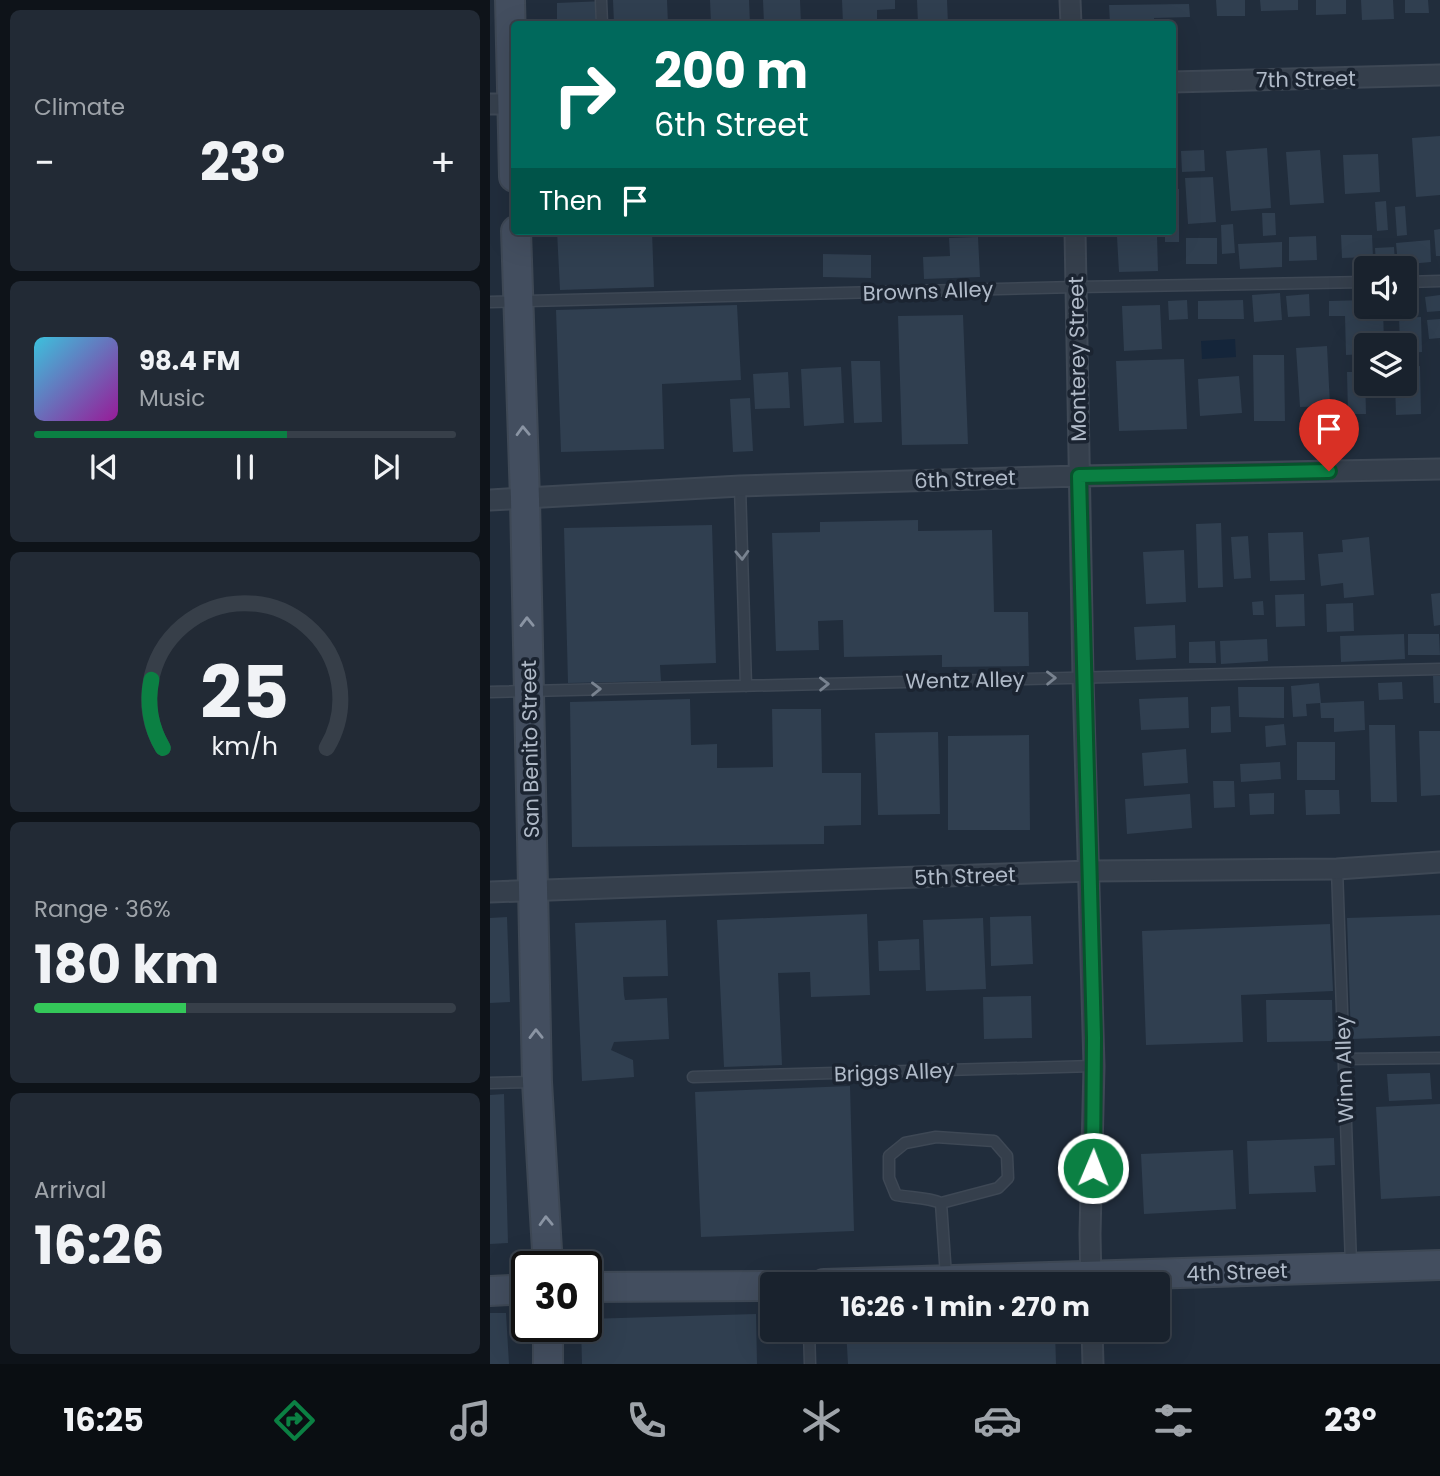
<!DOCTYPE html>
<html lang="en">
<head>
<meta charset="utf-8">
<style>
  :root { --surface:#19222d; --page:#222a35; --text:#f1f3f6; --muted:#9fa4aa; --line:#373f49; --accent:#0b8043 }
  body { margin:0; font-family:Poppins,sans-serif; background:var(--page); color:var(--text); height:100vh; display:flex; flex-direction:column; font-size:26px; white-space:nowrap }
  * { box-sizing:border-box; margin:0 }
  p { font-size:23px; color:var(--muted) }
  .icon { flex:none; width:38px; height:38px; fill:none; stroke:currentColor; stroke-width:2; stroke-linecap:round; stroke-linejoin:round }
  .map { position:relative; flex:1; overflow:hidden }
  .panel { display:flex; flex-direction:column; gap:10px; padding:10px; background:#0e1319; width:490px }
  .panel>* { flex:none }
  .hud { position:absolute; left:21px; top:21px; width:665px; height:214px; border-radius:7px; box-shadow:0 7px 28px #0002,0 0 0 2px var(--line); background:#00695c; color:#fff; overflow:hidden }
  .controls { position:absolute; left:864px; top:256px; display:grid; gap:14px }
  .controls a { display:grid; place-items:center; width:63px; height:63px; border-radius:7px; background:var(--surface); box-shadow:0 7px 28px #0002,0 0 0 2px var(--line); font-size:35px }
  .speed { position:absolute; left:21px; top:1251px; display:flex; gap:14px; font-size:35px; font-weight:700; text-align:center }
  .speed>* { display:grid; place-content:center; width:91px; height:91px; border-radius:50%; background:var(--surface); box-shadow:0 7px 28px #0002,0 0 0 2px var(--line); line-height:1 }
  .speed .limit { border:4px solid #111; border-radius:10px; background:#fff; color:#111 }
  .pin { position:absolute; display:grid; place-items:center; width:60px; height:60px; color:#fff; margin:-72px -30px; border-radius:50% 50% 50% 0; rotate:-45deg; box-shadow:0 0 7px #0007 }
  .pin .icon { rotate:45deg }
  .me { position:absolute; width:77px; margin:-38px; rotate:1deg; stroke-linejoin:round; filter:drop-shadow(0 0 5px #0008) }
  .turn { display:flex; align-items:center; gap:24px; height:147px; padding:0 28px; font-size:32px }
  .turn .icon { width:91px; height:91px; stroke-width:2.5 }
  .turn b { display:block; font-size:49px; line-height:60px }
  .then { display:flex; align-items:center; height:66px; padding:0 28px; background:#0003; gap:14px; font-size:26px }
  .big { font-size:52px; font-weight:700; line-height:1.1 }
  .panel .tile { flex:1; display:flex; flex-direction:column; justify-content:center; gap:10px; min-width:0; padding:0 24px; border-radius:10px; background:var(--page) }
  .panel .dial { align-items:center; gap:0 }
  .dial svg { height:182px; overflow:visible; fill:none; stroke:var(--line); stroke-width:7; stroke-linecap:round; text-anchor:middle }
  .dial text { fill:var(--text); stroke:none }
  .song { display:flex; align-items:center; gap:21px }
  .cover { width:84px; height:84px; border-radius:10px; background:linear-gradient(135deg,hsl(190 70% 55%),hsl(300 70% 35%)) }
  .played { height:7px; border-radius:4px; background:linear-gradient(90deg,var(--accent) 60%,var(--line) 60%) }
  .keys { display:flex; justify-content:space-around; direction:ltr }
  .heat { display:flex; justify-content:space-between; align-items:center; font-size:38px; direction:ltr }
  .charge { height:10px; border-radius:5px; background:linear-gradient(90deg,#34c759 36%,var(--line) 0) }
  .trip { position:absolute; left:270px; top:1272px; width:410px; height:70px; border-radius:7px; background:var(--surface); box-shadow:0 7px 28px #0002,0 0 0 2px var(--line); font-weight:700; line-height:70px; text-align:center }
  .menu { display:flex; height:112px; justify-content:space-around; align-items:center; background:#0a0e12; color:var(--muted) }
  .menu .icon { width:49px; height:49px }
  .menu .selected { color:var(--accent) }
  .menu b { font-size:32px; color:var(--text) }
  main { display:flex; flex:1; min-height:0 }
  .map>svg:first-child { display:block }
  .water { fill:#14253a }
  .building { fill:#303f50 }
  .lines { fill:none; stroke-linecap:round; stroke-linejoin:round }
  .lane-casing { stroke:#3e4855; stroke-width:13 }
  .street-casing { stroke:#3e4855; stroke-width:23 }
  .secondary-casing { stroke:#3e4855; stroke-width:32 }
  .lane { stroke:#353f4c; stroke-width:10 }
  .street { stroke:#353f4c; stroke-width:19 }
  .secondary { stroke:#434e5f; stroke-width:28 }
  .oneway { stroke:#8a94a3 }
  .oneway2 { stroke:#798390 }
  .route-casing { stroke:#07532c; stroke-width:18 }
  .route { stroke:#0b8043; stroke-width:12 }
  .labels { text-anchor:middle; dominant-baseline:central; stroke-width:7; stroke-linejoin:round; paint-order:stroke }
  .street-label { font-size:21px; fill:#b0bac8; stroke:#1b2431 }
</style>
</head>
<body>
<main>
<section class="panel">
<div class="tile"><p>Climate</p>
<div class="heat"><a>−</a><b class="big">23°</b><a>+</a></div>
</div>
<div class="tile">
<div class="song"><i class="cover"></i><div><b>98.4 FM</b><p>Music</p></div></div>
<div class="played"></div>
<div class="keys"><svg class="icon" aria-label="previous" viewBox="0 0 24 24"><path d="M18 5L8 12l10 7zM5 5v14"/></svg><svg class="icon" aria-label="pause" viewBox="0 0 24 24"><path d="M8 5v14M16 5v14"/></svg><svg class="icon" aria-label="next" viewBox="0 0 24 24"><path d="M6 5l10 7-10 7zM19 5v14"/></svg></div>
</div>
<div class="tile dial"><svg viewBox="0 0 100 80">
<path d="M14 69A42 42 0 1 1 86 69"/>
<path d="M14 69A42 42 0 0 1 9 39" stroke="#0b8043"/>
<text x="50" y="56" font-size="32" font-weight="700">25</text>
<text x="50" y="72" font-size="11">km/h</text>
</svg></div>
<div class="tile"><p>Range · 36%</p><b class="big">180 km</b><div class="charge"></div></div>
<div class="tile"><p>Arrival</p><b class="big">16:26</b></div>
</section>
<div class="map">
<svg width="950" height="1364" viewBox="0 0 950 1364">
  <rect width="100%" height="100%" fill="#212d3c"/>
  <path class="water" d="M745 339 746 357 712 359 711 341Z"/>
  <path class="building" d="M123 0H177L178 24H124Z
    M220 0H259L260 24H221Z
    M273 0H310L311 24H274Z
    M352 0H405V9L387 10V24H353Z
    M427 0H457L458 24H428Z
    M726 0H755V16H727Z
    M770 0H808V10L771 11Z
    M826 0H856V14L826 15Z
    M871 0H903L904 19 872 20Z
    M915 0H938L939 13H915Z
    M115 1 116 24H67V3Z
    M699 4 700 17 664 18V24H620L619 5Z
    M950 136V195L926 197 922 138Z
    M777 148 781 208 741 211 736 151Z
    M714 150 715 171 692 172 691 151Z
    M830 150 834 203 800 205 796 152Z
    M888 154 890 192 855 194 853 155Z
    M723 177 726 222 698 224 695 178Z
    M682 189H689V242H675V231H682Z
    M896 201 898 230 887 231 885 202Z
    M915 206 917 235 907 236 905 207Z
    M772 213H785L786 235 773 236Z
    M743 224 745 253 732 254 731 225Z
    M950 229V256H946L944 230Z
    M67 231H162L164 287 70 290Z
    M667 235 668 271 629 272 627 237Z
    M851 235H882L883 257 852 258Z
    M826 236 827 260 799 261V237Z
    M488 237 490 277 434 279 433 257 460 256 459 238Z
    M696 238H727V264H696Z
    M940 240 941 262 908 265 906 243Z
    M792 242V267L750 269 748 244Z
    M904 247 905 262 886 264 885 248Z
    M333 254 381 255V278L333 277Z
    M790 293 792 320 764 322 762 295Z
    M819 294 820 316 798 317 796 296Z
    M950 295V311L937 312 935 297Z
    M697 300 698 319 679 320 678 301Z
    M753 300 754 319H708V301Z
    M877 300V306H893L894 345H877V354L856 355 855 316H839V301Z
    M247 305 251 380 172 384 174 449 71 452 66 310Z
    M670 305 672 349 634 351 632 306Z
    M473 315 478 444 412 445 408 316Z
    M931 317 932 352 915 353V345H910L909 318Z
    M950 319V338L939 339 937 320Z
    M837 346 840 406 810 407 806 348Z
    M763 355H794L795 421H764Z
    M694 359 697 429 629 431 626 361Z
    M361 361H390L392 422 364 423Z
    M930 366 931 414 906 415 905 383H915V367Z
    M351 367 354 423 314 426 311 369Z
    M298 372 300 408 265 409 263 374Z
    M857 372H875L876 414H858Z
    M749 376 752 413 710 416 708 379Z
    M260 398 263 451 243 452 240 399Z
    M428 520V531L502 530 504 612H538L539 666 452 667V655L354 657 353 620 328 621 329 650 286 651 282 533 330 532V522Z
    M731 523 733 587 708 588 706 524Z
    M222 525 226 663 170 665 171 681 78 683 74 528Z
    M813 532 815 580 780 581 778 533Z
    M758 536 761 578 744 579 741 537Z
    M879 537 884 595 854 598 853 583 831 586 828 554 853 552 852 540Z
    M694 550 696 602 656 604 653 552Z
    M950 593V625L944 626 941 594Z
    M814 594 815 626 786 627 785 595Z
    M773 601 774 615H763L762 602Z
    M863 603 864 631 837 632 836 604Z
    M685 625 686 658 646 660 644 627Z
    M914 634 915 659 851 662 850 636Z
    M918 634H949L950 655H918Z
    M777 639 778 661 731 664 730 641Z
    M725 641 726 663H699V642Z
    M943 676H950V703H944Z
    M912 682 913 699 889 700 888 683Z
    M829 683 831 703 874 701 875 730 844 732V718H831L830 703 816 704 817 716 803 717 801 686Z
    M748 687H794V718L749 717Z
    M698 697 699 728 651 730 649 699Z
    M200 699 201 745 227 744V768L283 767 282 709H331L332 773H371V825L334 826V844L82 847 80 702Z
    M740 706 741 732 721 733V707Z
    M794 724 796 745 776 747 775 726Z
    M879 725H905L907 802H881Z
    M929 731H950V795L931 796Z
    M448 732 450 814 388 815 385 733Z
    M539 735 540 830H458V736Z
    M807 742H845V780H807Z
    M696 749 698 783 654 786 652 753Z
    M790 762 791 779 751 782 750 764Z
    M723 781H744L745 807 724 808Z
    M815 790H849L850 814 816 815Z
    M784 793V814L760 815 759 794Z
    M700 794 702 828 637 834 635 799Z
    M377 914 380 995 321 997 320 972 288 973 292 1065 234 1067 227 920Z
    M950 915V1036L861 1039 857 918Z
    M541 916 543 964 501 966 500 917Z
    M17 917 20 1002 0 1003V918Z
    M493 918 496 989 436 991 433 920Z
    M176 920 178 976 133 977 134 995 135 1000 177 998 179 1039 124 1042 121 1050 143 1060 144 1077 92 1081 85 923Z
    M840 924 843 991 751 995 753 1042 656 1045 652 931Z
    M429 939 430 970 389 971 388 941Z
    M541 996 542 1038 494 1039 493 997Z
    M776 1000H842L843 1041 777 1042Z
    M940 1073 942 1099 899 1101 897 1074Z
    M360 1086 364 1231 211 1237 205 1092Z
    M14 1094 18 1243 0 1244V1095Z
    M950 1104V1196L891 1199 886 1107Z
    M844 1138 845 1165 824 1166 826 1192 759 1194 757 1141Z
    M743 1150 746 1209 654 1214 651 1154Z
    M0 1313H16L19 1364H0Z
    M266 1314 267 1364H92L91 1326H96V1319Z
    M356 1330H565L566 1364H358Z"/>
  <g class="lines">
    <g class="lane-casing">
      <path id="lane" d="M111 0 112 24
        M915 282 950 281
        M0 302 586 287 877 282
        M250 486 256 686
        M0 692 950 669
        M847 869 861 1264
        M853 1059 950 1058
        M203 1077 604 1066
        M0 1083 46 1082
        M451 1203 508 1188 518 1178 517 1156 504 1141 446 1137 415 1143 399 1156V1178L406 1195C421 1198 437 1197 451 1203L456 1276
        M319 1330 320 1364"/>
    </g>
    <g class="street-casing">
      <path id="street" d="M580 0 581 24
        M682 82 950 75
        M0 104H24
        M585 231 593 677 604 1066 600 1234 601 1284
        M0 500 250 486 589 476 950 469
        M0 892 600 871 847 869 950 862
        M602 1330 603 1364"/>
    </g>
    <g class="secondary-casing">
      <path id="secondary" d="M20 0 24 177
        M26 231 35 499 47 1082 58 1267
        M334 1284 950 1265
        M96 1287 282 1286
        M0 1291 37 1289
        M58 1364V1326"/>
    </g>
    <use href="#lane" class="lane"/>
    <use href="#street" class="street"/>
    <use href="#secondary" class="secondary"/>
  </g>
  <defs><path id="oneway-chevron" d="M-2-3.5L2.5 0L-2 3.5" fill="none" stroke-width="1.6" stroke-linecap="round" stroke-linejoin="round" transform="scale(1.75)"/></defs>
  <g class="oneway">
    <use href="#oneway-chevron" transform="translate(33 431) rotate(-92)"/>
    <use href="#oneway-chevron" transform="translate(37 622) rotate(-91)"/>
    <use href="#oneway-chevron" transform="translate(46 1034) rotate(-91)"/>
    <use href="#oneway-chevron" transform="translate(56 1221) rotate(-92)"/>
  </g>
  <g class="oneway2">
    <use href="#oneway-chevron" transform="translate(252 555) rotate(88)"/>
    <use href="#oneway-chevron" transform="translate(561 678) rotate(-1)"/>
    <use href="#oneway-chevron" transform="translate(334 684) rotate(-1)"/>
    <use href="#oneway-chevron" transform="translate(106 689) rotate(-1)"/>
  </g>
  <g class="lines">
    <g class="route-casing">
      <path id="route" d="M603 1168 604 1038 589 476 839 471"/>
    </g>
    <use href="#route" class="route"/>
  </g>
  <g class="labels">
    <g class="street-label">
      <text transform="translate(816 79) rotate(-1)">7th Street</text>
      <text transform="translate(438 291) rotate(-2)">Browns Alley</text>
      <text transform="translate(587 359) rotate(-91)">Monterey Street</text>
      <text transform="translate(475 479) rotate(-2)">6th Street</text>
      <text transform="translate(475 680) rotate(-1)">Wentz Alley</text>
      <text transform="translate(40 749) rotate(-91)">San Benito Street</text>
      <text transform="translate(475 876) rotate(-2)">5th Street</text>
      <text transform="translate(854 1069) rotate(-92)">Winn Alley</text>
      <text transform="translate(404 1072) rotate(-2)">Briggs Alley</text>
      <text transform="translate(747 1272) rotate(-2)">4th Street</text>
    </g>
  </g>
</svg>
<div class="controls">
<a><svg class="icon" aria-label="sound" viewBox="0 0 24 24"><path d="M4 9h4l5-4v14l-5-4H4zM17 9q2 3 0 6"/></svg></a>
<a><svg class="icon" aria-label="layers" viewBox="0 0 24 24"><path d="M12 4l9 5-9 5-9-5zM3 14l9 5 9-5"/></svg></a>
</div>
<div class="speed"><div class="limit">30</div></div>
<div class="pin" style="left:839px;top:471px;background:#d93025"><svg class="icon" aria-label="arrive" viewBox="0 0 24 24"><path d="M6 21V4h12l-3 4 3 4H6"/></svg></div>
<svg class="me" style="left:603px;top:1168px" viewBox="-20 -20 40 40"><circle r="17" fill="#0b8043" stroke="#fff" stroke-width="3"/><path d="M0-11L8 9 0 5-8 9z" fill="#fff"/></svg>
<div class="trip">16:26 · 1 min · 270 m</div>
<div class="hud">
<div class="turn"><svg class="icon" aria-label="right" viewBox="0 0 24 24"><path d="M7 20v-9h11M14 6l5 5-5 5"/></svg><div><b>200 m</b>6th Street</div></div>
<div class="then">Then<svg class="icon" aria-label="arrive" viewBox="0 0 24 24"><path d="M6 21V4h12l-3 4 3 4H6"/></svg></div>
</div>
</div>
</main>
<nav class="menu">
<b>16:25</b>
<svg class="icon selected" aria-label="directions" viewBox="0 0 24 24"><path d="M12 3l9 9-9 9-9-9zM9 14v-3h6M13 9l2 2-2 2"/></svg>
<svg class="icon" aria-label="music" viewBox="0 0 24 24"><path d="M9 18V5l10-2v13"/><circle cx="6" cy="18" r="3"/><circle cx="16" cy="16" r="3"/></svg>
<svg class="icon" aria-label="phone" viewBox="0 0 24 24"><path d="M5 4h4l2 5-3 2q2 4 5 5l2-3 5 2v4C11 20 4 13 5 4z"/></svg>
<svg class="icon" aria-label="climate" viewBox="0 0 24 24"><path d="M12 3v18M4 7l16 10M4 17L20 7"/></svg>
<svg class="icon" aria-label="car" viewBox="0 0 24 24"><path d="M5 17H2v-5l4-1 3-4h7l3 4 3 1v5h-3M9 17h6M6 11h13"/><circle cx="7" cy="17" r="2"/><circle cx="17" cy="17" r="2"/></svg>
<svg class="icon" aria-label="filters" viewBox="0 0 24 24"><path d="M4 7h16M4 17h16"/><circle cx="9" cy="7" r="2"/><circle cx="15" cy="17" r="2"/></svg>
<b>23°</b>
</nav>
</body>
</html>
